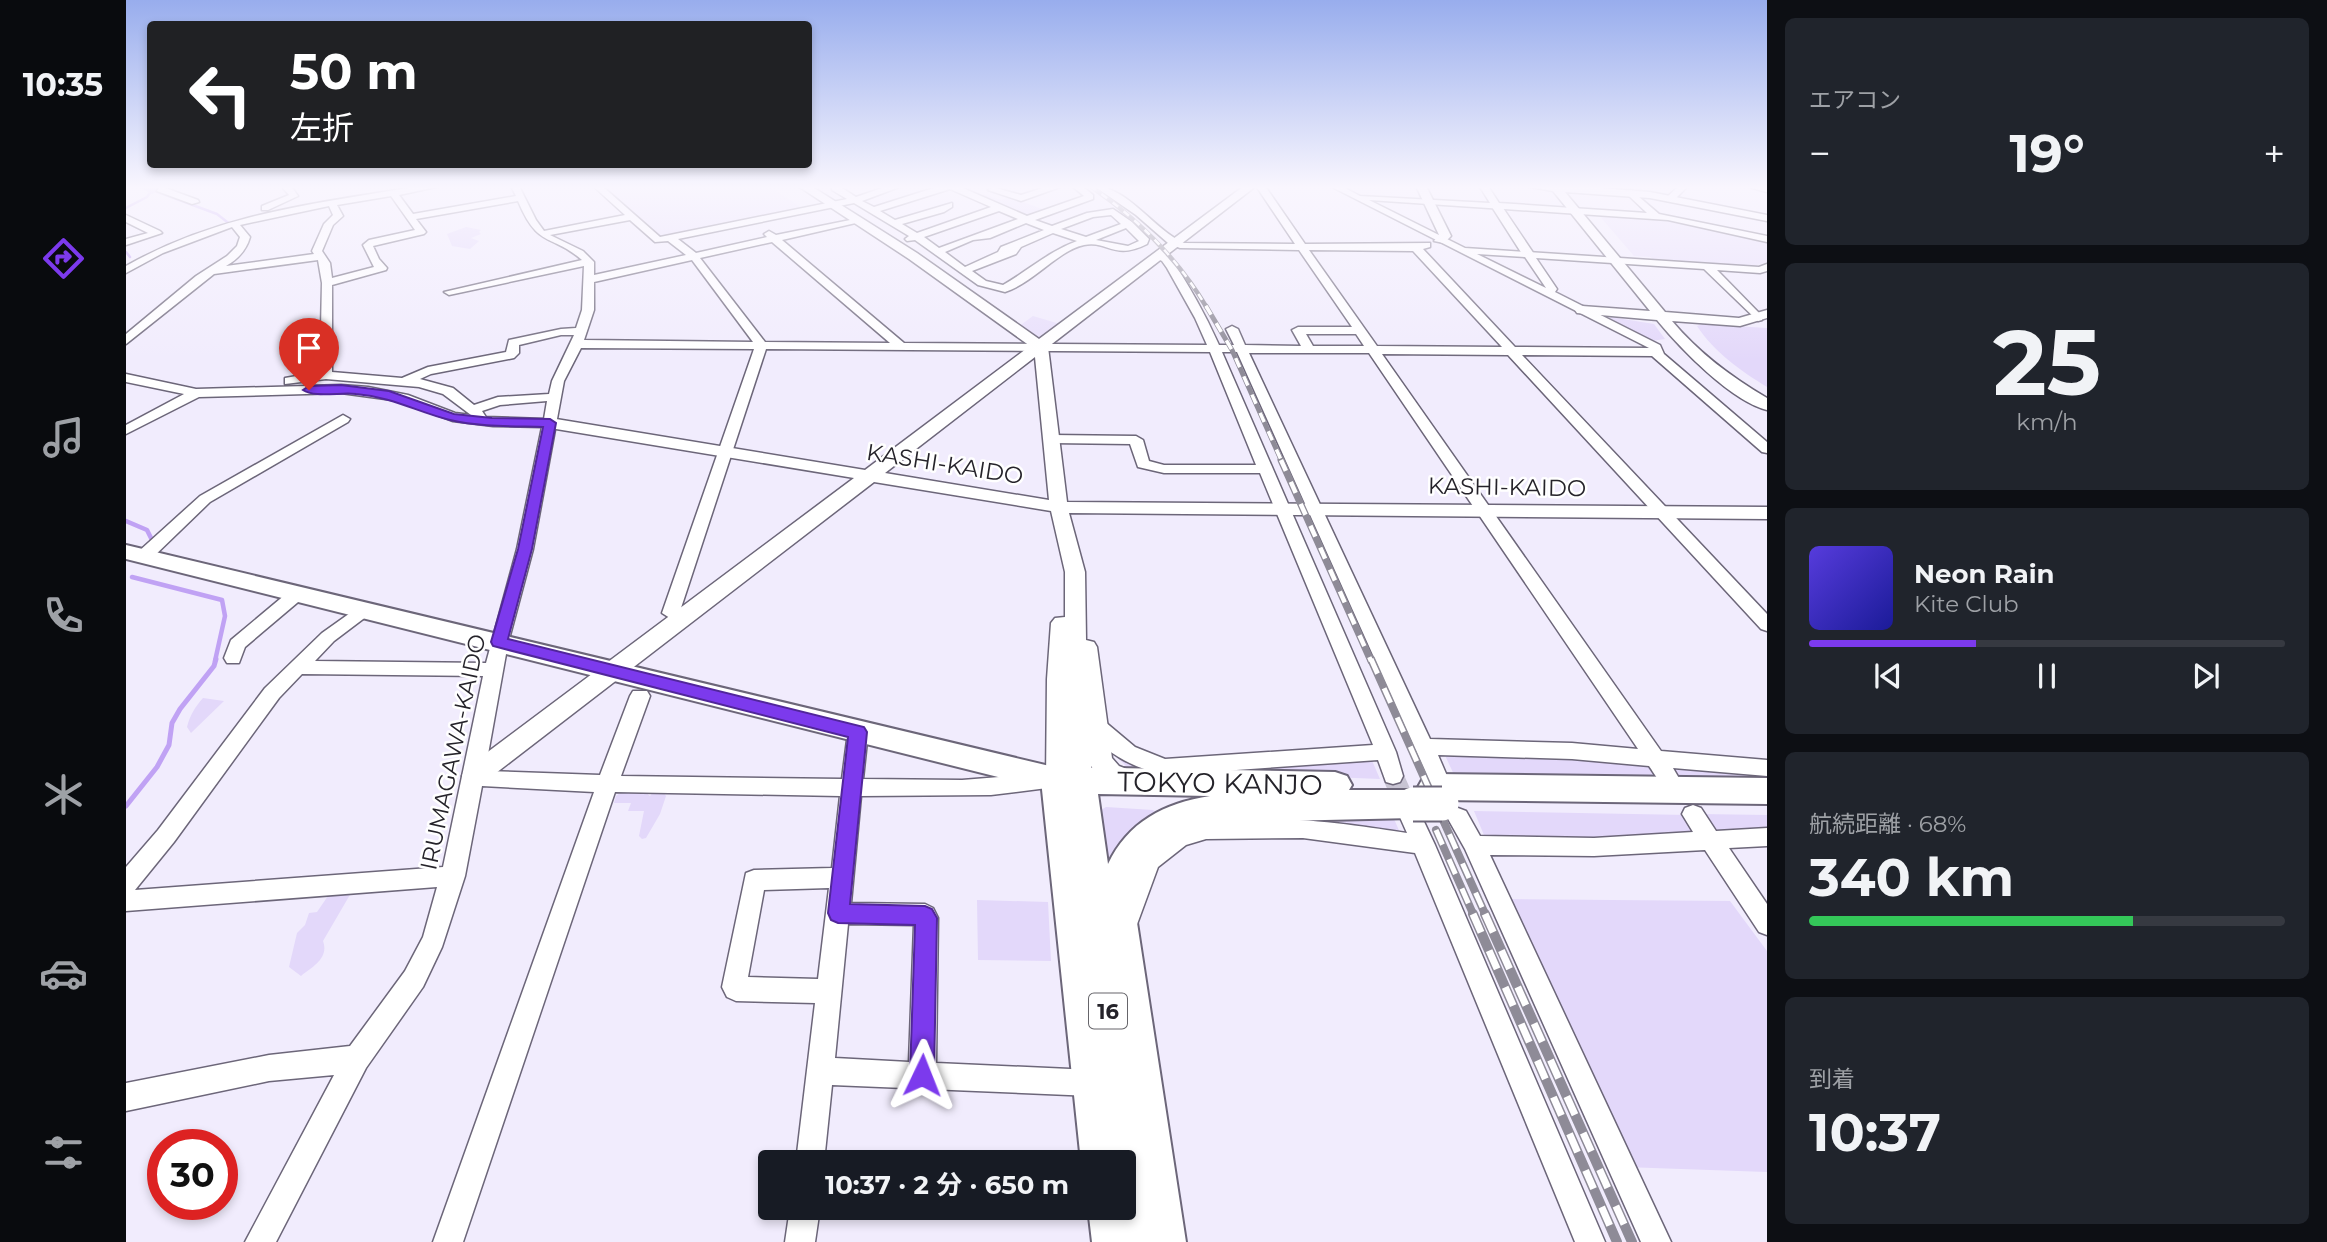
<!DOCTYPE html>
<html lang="ja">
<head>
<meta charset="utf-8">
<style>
  :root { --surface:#171b24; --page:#20242c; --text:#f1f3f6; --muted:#9ea1a6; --line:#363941; --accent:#7c3aed }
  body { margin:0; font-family:Montserrat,"Noto Sans JP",sans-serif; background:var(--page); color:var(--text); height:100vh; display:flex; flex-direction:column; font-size:26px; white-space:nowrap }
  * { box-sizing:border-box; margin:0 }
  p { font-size:23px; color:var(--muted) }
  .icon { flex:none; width:38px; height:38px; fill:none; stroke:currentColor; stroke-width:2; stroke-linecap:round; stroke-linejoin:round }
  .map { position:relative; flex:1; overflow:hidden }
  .drawer { display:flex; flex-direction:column; gap:18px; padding:18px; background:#0d0f14; width:560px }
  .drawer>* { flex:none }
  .top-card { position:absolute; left:21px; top:21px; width:665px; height:147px; border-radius:7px; box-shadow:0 4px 10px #0003; background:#202124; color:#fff; overflow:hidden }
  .speed { position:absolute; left:21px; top:1129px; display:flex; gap:14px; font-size:35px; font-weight:700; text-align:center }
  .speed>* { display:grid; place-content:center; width:91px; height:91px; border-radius:50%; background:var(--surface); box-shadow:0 4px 10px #0003; line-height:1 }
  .speed .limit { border:10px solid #d22; background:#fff; color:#111 }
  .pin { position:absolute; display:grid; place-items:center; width:60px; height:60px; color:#fff; margin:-72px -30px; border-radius:50% 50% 50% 0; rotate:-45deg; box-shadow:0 0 7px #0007 }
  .pin .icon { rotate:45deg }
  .me { position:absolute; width:77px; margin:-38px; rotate:2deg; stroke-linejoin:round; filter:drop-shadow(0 0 5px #0008) }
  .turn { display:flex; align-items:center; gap:24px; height:147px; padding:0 28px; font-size:32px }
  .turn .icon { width:91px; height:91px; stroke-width:2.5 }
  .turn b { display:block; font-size:49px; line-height:60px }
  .big { font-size:52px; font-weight:700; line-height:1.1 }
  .drawer .card { flex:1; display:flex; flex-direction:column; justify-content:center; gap:10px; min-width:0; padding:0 24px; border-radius:10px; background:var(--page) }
  .drawer .dial { align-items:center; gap:0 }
  .dial b { font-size:91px; line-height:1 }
  .song { display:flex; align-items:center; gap:21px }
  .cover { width:84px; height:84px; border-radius:10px; background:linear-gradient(135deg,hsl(250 70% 55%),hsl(240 70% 35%)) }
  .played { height:7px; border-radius:4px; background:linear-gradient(90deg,var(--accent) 35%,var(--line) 35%) }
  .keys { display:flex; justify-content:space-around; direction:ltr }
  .heat { display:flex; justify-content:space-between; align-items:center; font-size:38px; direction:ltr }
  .charge { height:10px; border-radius:5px; background:linear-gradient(90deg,#34c759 68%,var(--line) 0) }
  .trip { position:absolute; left:632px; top:1150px; width:378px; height:70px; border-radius:7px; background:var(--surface); box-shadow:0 4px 10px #0003; font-weight:700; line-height:70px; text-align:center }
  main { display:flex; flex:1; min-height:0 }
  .menu { display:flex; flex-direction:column; width:126px; justify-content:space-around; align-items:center; background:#090b0e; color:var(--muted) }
  .menu .icon { width:49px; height:49px }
  .menu .active { color:var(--accent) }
  .menu b { font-size:32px; color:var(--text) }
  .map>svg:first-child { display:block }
  .built { fill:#e8dffb }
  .green { fill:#e3d8fa }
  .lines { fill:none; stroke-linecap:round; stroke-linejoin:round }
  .stream-far2 { stroke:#c0a2f4; stroke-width:2.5 }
  .stream-far1 { stroke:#c0a2f4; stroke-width:4.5 }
  .stream { stroke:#c0a2f4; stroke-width:5 }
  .river { fill:#c0a2f4; fill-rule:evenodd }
  .minor-tunnel { stroke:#c8c4d3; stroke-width:21; stroke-dasharray:21 10; stroke-linecap:butt }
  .minor-casing { stroke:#6c6679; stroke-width:3 }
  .tertiary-casing { stroke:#6c6679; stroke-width:3 }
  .secondary-casing { stroke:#6c6679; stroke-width:4 }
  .trunk-casing { stroke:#6c6679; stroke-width:4 }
  .minor { fill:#fff; fill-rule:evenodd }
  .tertiary { fill:#fff; fill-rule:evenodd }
  .secondary { fill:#fff; fill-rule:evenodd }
  .trunk { fill:#fff; fill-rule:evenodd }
  .rail-far4-casing { stroke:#8e8b97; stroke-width:4.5 }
  .rail-far3-casing { stroke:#8e8b97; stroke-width:5 }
  .rail-far2-casing { stroke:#8e8b97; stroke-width:7 }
  .rail-far1-casing { stroke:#8e8b97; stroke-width:8 }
  .rail-casing { stroke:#8e8b97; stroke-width:10 }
  .rail-far4 { stroke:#fff; stroke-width:2.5; stroke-dasharray:7; stroke-linecap:butt }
  .rail-far3 { stroke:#fff; stroke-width:3.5; stroke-dasharray:10; stroke-linecap:butt }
  .rail-far2 { stroke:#fff; stroke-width:4.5; stroke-dasharray:12; stroke-linecap:butt }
  .rail-far1 { stroke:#fff; stroke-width:5; stroke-dasharray:16; stroke-linecap:butt }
  .rail { stroke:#fff; stroke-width:7; stroke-dasharray:20; stroke-linecap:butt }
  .trunk-bridge-casing { stroke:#6c6679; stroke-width:37; stroke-linecap:butt }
  .trunk-bridge { stroke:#fff; stroke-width:33 }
  .route { fill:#7c3aed; stroke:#51269a; stroke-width:2 }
  .labels { text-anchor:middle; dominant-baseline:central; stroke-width:5; stroke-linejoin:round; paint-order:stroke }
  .shield { fill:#fff; stroke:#66656a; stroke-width:2 }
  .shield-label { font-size:21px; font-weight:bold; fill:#25232a }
  .street-label { font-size:23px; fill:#25232a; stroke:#fff }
  .near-street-label { font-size:28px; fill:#25232a; stroke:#fff }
</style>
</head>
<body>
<main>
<nav class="menu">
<b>10:35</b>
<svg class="icon active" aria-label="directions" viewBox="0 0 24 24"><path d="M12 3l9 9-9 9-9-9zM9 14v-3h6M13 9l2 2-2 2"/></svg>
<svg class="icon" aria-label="music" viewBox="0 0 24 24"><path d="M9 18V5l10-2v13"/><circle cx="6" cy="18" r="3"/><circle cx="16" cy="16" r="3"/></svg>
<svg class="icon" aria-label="phone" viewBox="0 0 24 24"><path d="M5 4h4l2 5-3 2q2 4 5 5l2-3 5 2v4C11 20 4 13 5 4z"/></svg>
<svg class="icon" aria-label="climate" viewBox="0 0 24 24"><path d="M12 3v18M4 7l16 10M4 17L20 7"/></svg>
<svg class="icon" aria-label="car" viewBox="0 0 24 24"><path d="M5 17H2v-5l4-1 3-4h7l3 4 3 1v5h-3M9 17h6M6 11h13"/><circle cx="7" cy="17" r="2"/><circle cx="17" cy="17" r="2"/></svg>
<svg class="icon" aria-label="filters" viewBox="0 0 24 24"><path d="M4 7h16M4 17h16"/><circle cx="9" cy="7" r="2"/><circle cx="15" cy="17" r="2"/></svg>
</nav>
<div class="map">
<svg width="1641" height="1242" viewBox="0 0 1641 1242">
  <rect width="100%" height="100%" fill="#f1ecfd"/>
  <path class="built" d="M475 186H642L678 209 534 239Z
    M1471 213 1541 218 1641 240V262L1625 267 1527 260 1525 257 1508 256Z
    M907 316 934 324 916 337H908L892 327Z"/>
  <path class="green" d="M857 194 875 200 883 197 919 210 897 216 855 197Z
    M340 227 355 230 353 232 355 234 345 238 353 241 344 249 326 246 321 234Z
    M1485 317 1528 324 1539 339 1525 341 1482 320Z
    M1577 324 1641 328V387C1615 371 1588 352 1571 326Z
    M77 698 98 701 65 733 61 727C64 715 69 707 77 698Z
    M1317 751 1525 763 1538 781 1330 779Z
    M994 755 1015 768 1030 770 1244 756 1254 779 1003 769 992 758Z
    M1540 764 1641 772V783L1553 781Z
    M497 791 519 792 524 796 527 792H537L540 796 534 814 520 838 516 839 513 836 518 811H502L505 803H488L490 796Z
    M980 807 1027 810 1031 813 993 847 979 880 970 813Z
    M1218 811 1265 812 1275 835C1211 828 1072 801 1024 850 1011 864 1012 883 1001 898L998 896C1005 872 1015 847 1038 834 1085 805 1164 813 1218 811Z
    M1348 811 1562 815 1573 837 1360 840Z
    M1574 814 1641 815V833L1589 836Z
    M204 893H225L197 941C203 958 188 966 175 976L163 967 171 933 179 925 183 913 191 912Z
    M1374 899 1604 901 1641 951V1172L1498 1167Z
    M851 900 922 902 925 961 852 960Z"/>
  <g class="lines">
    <path class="stream-far2" d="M0 208 21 197 26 190 91 214 105 225
      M0 252 4 257"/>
    <path class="stream-far1" d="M0 521 21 530 26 540
      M6 577 96 600 99 616 89 661"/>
    <path class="stream" d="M0 806 31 767 43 745 46 723 54 709 88 666 90 659"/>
    <path class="river" d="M11 186H29L33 190 26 194Z"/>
    <path class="minor-tunnel" d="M1267 776 1283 812"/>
    <g class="minor-casing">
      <path id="minor" d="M34 186 72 200 73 202 66 204 31 191Z
        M155 186H165L172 196 142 210H136V206L163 195Z
        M294 186H315L273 195 287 214 390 196 385 186H393L410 220 418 231 499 215 467 186H476L534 237 721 199 706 190V186H718L716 188 730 197 762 186H776L736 201 748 207 814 186H832L901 216 958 196 946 186H956L967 195V199L909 220 926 226 961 213 987 209 1006 222 1023 239 1021 244C988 261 981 240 958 245 933 250 907 283 879 292L852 285 789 240 781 241 779 239 783 236 728 203 552 239 570 253 641 237 638 234 643 231 650 235 734 218V222L656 240 778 343 1081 345 1069 318 1041 268 1036 261 1028 257 1033 254 1044 257C1063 285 1079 314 1093 345H1108L1100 329 1106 326 1112 329 1119 345 1175 346 1166 330 1172 327H1226L1173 250 1054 248 1042 243 1010 215 968 186C1001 186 1029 231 1058 243L1169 244 1130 186H1139L1179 244 1304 243V247L1297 249 1389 347 1523 348 1204 186H1215L1234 196 1364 203 1354 187 1362 186 1373 203 1521 213 1502 195 1501 193 1505 190 1533 214 1641 236V242L1542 220 1243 200 1339 248 1633 267 1641 264V271L1634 273 1591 270 1636 316V320L1632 321 1578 269 1410 258 1431 289 1429 292 1534 345 1538 354 1641 442V453L1636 452 1526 356 1396 355 1641 614V631L1635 629 1382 355 1256 354 1535 751 1641 760V776L1547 768 1554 780 1551 786C1536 791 1531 777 1523 766L1446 759 1312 755 1321 776 1318 782 1311 784 1304 782 1111 352H1096L1270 752 1277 776 1274 782 1267 784 1260 782 1252 760 1039 775C1010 769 976 753 961 726L964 721 971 719 978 721 1009 747 1039 759 1247 745 1134 473H1038L1012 467 1004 444 926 443 919 439 926 435 1010 436 1017 440 1023 461 1038 465H1130L1084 352 640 349 554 611 564 619 555 625 536 613 628 349 455 348 438 381 407 549 382 643 359 771 474 775 504 696 507 691H521L524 696 495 776 716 779 722 732 725 727 732 725 739 727 742 732 737 779 836 780 922 773 929 775 932 781 929 787 865 795 735 796 725 903 799 904 807 908 812 918 810 1063 966 1070 976 1073 979 1083 976 1093 966 1096 706 1085 698 1162H670L689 1003 610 1001 601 997 596 987 620 873 628 870 706 868 714 796 489 792 337 1242H307L468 792 356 786 339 876 316 947 297 987 240 1068 150 1242H119L208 1075 143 1081 0 1111V1083L143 1055 224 1046 279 971 297 937 311 887 0 911V867L32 830 139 688 196 633 234 606 240 604 249 610 208 641 189 661 360 663 391 549 416 427 367 426 327 421 274 401 215 393 73 397 0 434V425L58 394 0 382V374L70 389 215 385 242 387 282 395 329 413 345 415 317 394 293 387 200 379 159 384V378L194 372 196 283 192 260 88 274 0 344V334L70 276 101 256 111 246 114 237 106 227 37 253 0 273V266C94 213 188 204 294 186ZM824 189 865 207 791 233 776 224 818 212 826 207V203L769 220 754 211ZM265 196 289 230 243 240 237 245 248 267 206 278 204 263 196 251 207 225 217 216 211 205ZM392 201C412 249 425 233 456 260L318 292 323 295 458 266 456 310 450 328 435 329 383 340 380 352 302 367 276 378 206 372V285L260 270 261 268 253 259 247 246 298 234 300 232 290 219ZM203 206 207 215 198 224 186 251 188 254 100 266C112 259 120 251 124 237L114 225ZM873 211 892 219 813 248 798 237ZM985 215 995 224 960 237 935 229 967 217ZM504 220 529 242 542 241 560 255 468 275V262L457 251 424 235ZM900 223 918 230 875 247 872 252 839 267 819 252 847 240 864 238ZM1000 228 1013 241 1002 246 970 240ZM927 233 951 241C922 252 903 270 877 285L860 281 846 271 890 254 895 247ZM646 242 764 343 639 342 574 258ZM1183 250 1287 251 1376 347 1251 346ZM1351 254 1399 257 1420 288ZM566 260 627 342 458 340 468 310V282ZM1180 334H1230L1238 346H1187ZM435 335H448L426 381 423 394 372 397 348 405 327 388 294 379 305 374 388 358 393 353V345ZM1123 353H1243L1512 749 1446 743 1304 739ZM421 401 418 419 360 417 356 411 374 405ZM176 674 357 676 317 867 9 890 48 842 153 698ZM703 888 692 979 622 977 638 890ZM722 924 788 925 783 1062 709 1058Z
        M923 186H937L895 201 862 190 866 187 895 195Z
        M1553 186H1562L1548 200H1542V196Z
        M1625 186H1641V192L1626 188Z
        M0 215 34 231 36 233 0 245V239L22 233 0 222Z
        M217 415 224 419 222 422 84 502 24 560H12L10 556 12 552 74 496Z
        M172 588 178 589 180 593 178 597 119 647 113 663H101L98 658 105 640 166 589Z
        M1567 805 1575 808 1590 831 1641 828V846L1603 848 1641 904V935L1633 932 1579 850 1468 856 1364 855 1545 1242H1515L1339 849 1321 817 1324 811 1332 808 1340 811 1354 836 1468 838 1567 832 1556 814 1559 808Z
        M1284 806 1292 809 1309 845 1479 1242H1449L1289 853 1177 838 1080 839 1060 845 1032 867 1010 927 1002 930 994 927 990 919C997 899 1001 871 1016 854 1063 798 1215 823 1281 833L1273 815 1276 809Z
        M664 1208H694L689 1242H659Z"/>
    </g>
    <g class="tertiary-casing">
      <path id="tertiary" d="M672 186H685L791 253 913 339 1118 186H1130L922 347 941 502 1641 507V519L943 513 959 572 960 640 968 642 971 647 986 758 993 766 1011 773 1014 780 1011 787C993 793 975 781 965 766V780L962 787 953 790 942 784 932 790 923 787 920 780 921 679 925 623 929 618 939 617V572L925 511 748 482 357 783 348 786 339 783 336 776 339 769 728 478 424 428 418 426 416 423 418 420 424 418 739 470 904 346 783 259ZM909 357 923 500 759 473Z
        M1290 186H1300L1325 236 1318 243 1308 241 1313 235Z
        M1398 186H1449L1524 192 1641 215V221L1524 198 1439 192 1539 312 1613 318 1641 310V318L1614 326 1546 321C1573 353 1605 377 1641 398V410C1605 401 1554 348 1531 320L1451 313 1449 310 1456 306 1524 311 1427 191Z
        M1367 205H1375L1408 254 1406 257H1398L1366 207Z"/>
    </g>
    <g class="secondary-casing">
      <path id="secondary" d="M0 545 932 768 942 772 947 780 942 788 932 792 0 559Z"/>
    </g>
    <g class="trunk-casing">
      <path id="trunk" d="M932 767 1209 772 1221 776 1226 785 1223 790H1287L1295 793 1292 787 1297 778 1309 774 1641 778V804L1309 800 1301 798 1304 804 1299 814 1287 818 1108 822 1063 828 1043 839 1024 856 1012 878 1008 903 1060 1242H966L962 1208H998V1162H955L915 780 920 771ZM972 794 1084 796C1038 803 1002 822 982 864Z"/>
    </g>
    <use href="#minor" class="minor"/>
    <use href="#tertiary" class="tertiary"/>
    <use href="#secondary" class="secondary"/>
    <use href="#trunk" class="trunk"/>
    <g class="rail-far4-casing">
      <path id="rail-far4" d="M964 186C1012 219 1051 257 1081 308"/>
    </g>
    <g class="rail-far3-casing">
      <path id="rail-far3" d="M1080 306 1106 350 1156 462"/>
    </g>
    <g class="rail-far2-casing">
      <path id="rail-far2" d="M1155 460 1245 661"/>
    </g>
    <g class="rail-far1-casing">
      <path id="rail-far1" d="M1245 659 1360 916
        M1310 830 1348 916"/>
    </g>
    <g class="rail-casing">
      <path id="rail" d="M1347 914 1491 1242
        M1359 914 1506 1242"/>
    </g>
    <use href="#rail-far4" class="rail-far4"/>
    <use href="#rail-far3" class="rail-far3"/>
    <use href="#rail-far2" class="rail-far2"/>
    <use href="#rail-far1" class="rail-far1"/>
    <use href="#rail" class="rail"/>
    <g class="trunk-bridge-casing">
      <path id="trunk-bridge" d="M1287 804H1316"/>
    </g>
    <use href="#trunk-bridge" class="trunk-bridge"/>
  </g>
  <linearGradient id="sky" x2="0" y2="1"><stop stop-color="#98aded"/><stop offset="0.52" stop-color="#f9f6fe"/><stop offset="1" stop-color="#f9f6fe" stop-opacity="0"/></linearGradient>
  <rect width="1641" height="360" fill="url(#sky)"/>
  <path class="route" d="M215 385 263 391 328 414 366 418 424 419 430 423 406 549 382 639 738 727 741 732 724 904 799 906 806 909 811 918 808 1075 805 1084 796 1087 787 1084 784 1075 789 925 712 923 705 920 702 913 722 737 367 646 365 642 392 549 417 427C387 426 354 427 324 420 291 412 267 397 230 394 216 392 188 398 177 390L183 386Z"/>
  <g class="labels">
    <rect class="shield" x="963" y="993.5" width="38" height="35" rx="5"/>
    <g class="shield-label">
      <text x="982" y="1011">16</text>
    </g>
    <g class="street-label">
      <text transform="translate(819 464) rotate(9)">KASHI-KAIDO</text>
      <text transform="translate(1381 487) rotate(1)">KASHI-KAIDO</text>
      <text transform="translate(327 752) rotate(-78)">IRUMAGAWA-KAIDO</text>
    </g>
    <g class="near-street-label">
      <text transform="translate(1094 783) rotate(1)">TOKYO KANJO</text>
    </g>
  </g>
</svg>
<div class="speed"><div class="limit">30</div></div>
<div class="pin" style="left:183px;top:390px;background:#d93025"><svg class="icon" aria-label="arrive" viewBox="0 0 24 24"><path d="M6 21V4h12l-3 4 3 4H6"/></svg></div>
<svg class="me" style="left:796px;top:1075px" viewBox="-20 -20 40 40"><path d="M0-17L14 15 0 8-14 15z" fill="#7c3aed" stroke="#fff" stroke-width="4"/></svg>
<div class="trip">10:37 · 2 分 · 650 m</div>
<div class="top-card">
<div class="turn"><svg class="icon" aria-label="left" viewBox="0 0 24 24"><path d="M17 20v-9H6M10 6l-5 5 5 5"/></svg><div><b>50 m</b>左折</div></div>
</div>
</div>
<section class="drawer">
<div class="card"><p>エアコン</p>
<div class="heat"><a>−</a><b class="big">19°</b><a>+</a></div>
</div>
<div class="card dial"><b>25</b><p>km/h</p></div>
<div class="card">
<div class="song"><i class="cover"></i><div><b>Neon Rain</b><p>Kite Club</p></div></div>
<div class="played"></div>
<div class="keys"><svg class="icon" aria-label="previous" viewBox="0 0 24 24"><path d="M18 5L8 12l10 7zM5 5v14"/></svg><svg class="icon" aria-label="pause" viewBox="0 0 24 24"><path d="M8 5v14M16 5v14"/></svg><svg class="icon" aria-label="next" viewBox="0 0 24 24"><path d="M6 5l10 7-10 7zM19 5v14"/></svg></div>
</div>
<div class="card"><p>航続距離 · 68%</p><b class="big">340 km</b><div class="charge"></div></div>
<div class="card"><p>到着</p><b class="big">10:37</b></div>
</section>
</main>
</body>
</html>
